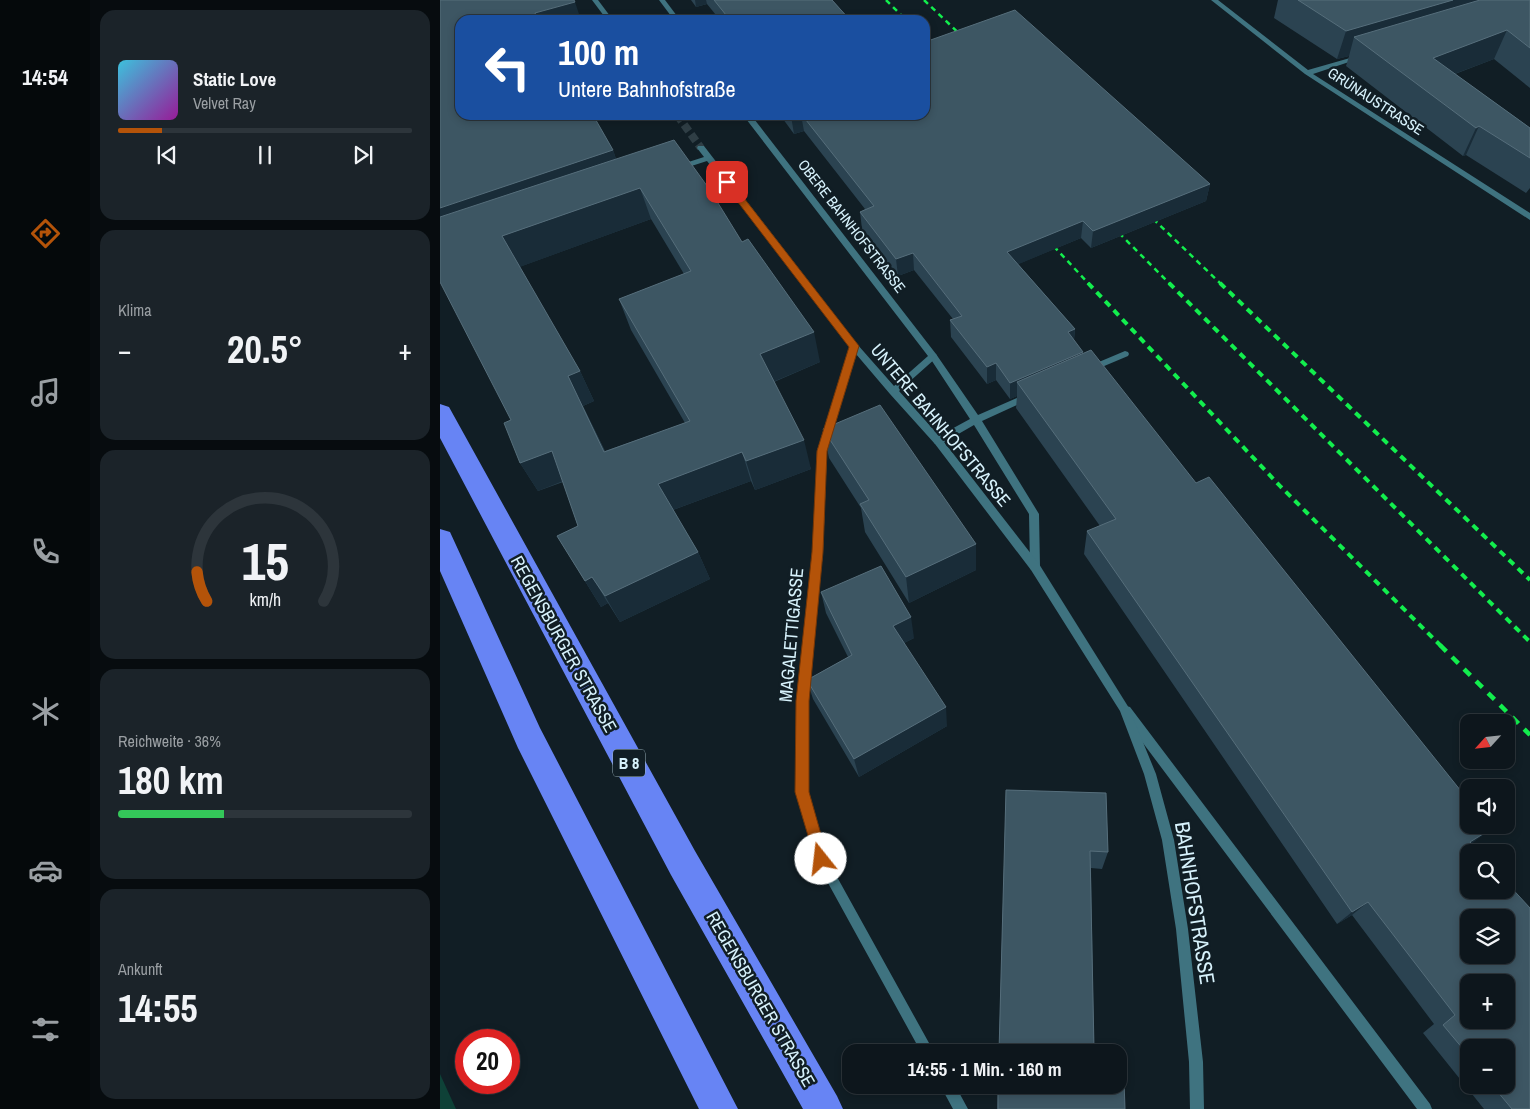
<!DOCTYPE html>
<html lang="de">
<head>
<meta charset="utf-8">
<style>
  :root { --surface:#0d161c; --page:#1b2329; --text:#f1f3f6; --muted:#9a9fa3; --line:#2d353b; --accent:#b45309 }
  body { margin:0; font-family:"Archivo Narrow",sans-serif; background:var(--page); color:var(--text); height:100vh; display:flex; flex-direction:column; font-size:19px; white-space:nowrap }
  * { box-sizing:border-box; margin:0 }
  p { font-size:16px; color:var(--muted) }
  .icon { flex:none; width:28px; height:28px; fill:none; stroke:currentColor; stroke-width:2; stroke-linecap:round; stroke-linejoin:round }
  .map { position:relative; flex:1; overflow:hidden }
  .details { display:flex; flex-direction:column; gap:10px; padding:10px; background:#070c0f; width:350px }
  .details>* { flex:none }
  .guide { position:absolute; left:15px; top:15px; width:475px; height:105px; border-radius:15px; box-shadow:0 2px 8px #0003,0 0 0 1px var(--line); background:#1a4fa0; color:#fff; overflow:hidden }
  .needle { width:32px; rotate:243deg }
  .buttons { position:absolute; left:1020px; top:714px; display:grid; gap:10px }
  .buttons a { display:grid; place-items:center; width:55px; height:55px; border-radius:10px; background:var(--surface); box-shadow:0 2px 8px #0003,0 0 0 1px var(--line); font-size:25px }
  .speed { position:absolute; left:15px; top:1029px; display:flex; gap:10px; font-size:25px; font-weight:700; text-align:center }
  .speed>* { display:grid; place-content:center; width:65px; height:65px; border-radius:50%; background:var(--surface); box-shadow:0 2px 8px #0003,0 0 0 1px var(--line); line-height:1 }
  .speed .limit { border:8px solid #d22; background:#fff; color:#111 }
  .pin { position:absolute; display:grid; place-items:center; width:42px; height:42px; color:#fff; margin:-21px; border-radius:10px; box-shadow:0 2px 8px #0006 }
  .me { position:absolute; width:55px; margin:-28px; rotate:344deg; stroke-linejoin:round; filter:drop-shadow(0 0 4px #0008) }
  .turn { display:flex; align-items:center; gap:18px; height:105px; padding:0 20px; font-size:22px }
  .turn .icon { width:65px; height:65px; stroke-width:2.5 }
  .turn b { display:block; font-size:35px; line-height:42px }
  .big { font-size:38px; font-weight:700; line-height:1.1 }
  .details .tile { flex:1; display:flex; flex-direction:column; justify-content:center; gap:8px; min-width:0; padding:0 18px; border-radius:15px; background:var(--page) }
  .details .dial { align-items:center; gap:0 }
  .dial svg { height:130px; overflow:visible; fill:none; stroke:var(--line); stroke-width:7; stroke-linecap:round; text-anchor:middle }
  .dial text { fill:var(--text); stroke:none }
  .song { display:flex; align-items:center; gap:15px }
  .cover { width:60px; height:60px; border-radius:8px; background:linear-gradient(135deg,hsl(190 70% 55%),hsl(300 70% 35%)) }
  .played { height:5px; border-radius:2px; background:linear-gradient(90deg,var(--accent) 15%,var(--line) 15%) }
  .keys { display:flex; justify-content:space-around; direction:ltr }
  .heat { display:flex; justify-content:space-between; align-items:center; font-size:28px; direction:ltr }
  .charge { height:8px; border-radius:4px; background:linear-gradient(90deg,#34c759 36%,var(--line) 0) }
  .trip { position:absolute; left:402px; top:1044px; width:285px; height:50px; border-radius:15px; background:var(--surface); box-shadow:0 2px 8px #0003,0 0 0 1px var(--line); font-weight:700; line-height:50px; text-align:center }
  main { display:flex; flex:1; min-height:0 }
  .tabs { display:flex; flex-direction:column; width:90px; justify-content:space-around; align-items:center; background:#05090b; color:var(--muted) }
  .tabs .icon { width:35px; height:35px }
  .tabs .current { color:var(--accent) }
  .tabs b { font-size:22px; color:var(--text) }
  .map>svg:first-child { display:block }
  .water { fill:#0e4137 }
  .lines { fill:none; stroke-linecap:round; stroke-linejoin:round }
  .street-tunnel { stroke:#2f3e45; stroke-width:8; stroke-dasharray:8 4; stroke-linecap:butt }
  .lane { fill:#3f7380; fill-rule:evenodd }
  .street { fill:#3f7380; fill-rule:evenodd }
  .primary { fill:#6784f4; fill-rule:evenodd }
  .rail-far2 { stroke:#12ee4d; stroke-width:2.5; stroke-dasharray:5.5 4.5; stroke-linecap:butt }
  .rail-far1 { stroke:#12ee4d; stroke-width:4; stroke-dasharray:7 5.5; stroke-linecap:butt }
  .rail { stroke:#12ee4d; stroke-width:4.5; stroke-dasharray:9 8; stroke-linecap:butt }
  .wall { fill:#2b4351; fill-rule:evenodd }
  .shaded-wall { fill:#192c38 }
  .building { fill:#3d5663; stroke:#566e7b; fill-rule:evenodd }
  .route { fill:#b45309; stroke:#753606 }
  .labels { text-anchor:middle; dominant-baseline:central; stroke-width:5; stroke-linejoin:round; paint-order:stroke }
  .far-street-label { font-size:15px; fill:#d7f2fc; stroke:#111e25 }
  .shield { fill:#111e25; stroke:#9cb2bc; stroke-width:1 }
  .shield-label { font-size:16px; font-weight:bold; fill:#d7f2fc }
  .street-label { font-size:18px; fill:#d7f2fc; stroke:#111e25 }
  .near-street-label { font-size:21px; fill:#d7f2fc; stroke:#111e25 }
</style>
</head>
<body>
<main>
<nav class="tabs">
<b>14:54</b>
<svg class="icon current" aria-label="directions" viewBox="0 0 24 24"><path d="M12 3l9 9-9 9-9-9zM9 14v-3h6M13 9l2 2-2 2"/></svg>
<svg class="icon" aria-label="music" viewBox="0 0 24 24"><path d="M9 18V5l10-2v13"/><circle cx="6" cy="18" r="3"/><circle cx="16" cy="16" r="3"/></svg>
<svg class="icon" aria-label="phone" viewBox="0 0 24 24"><path d="M5 4h4l2 5-3 2q2 4 5 5l2-3 5 2v4C11 20 4 13 5 4z"/></svg>
<svg class="icon" aria-label="climate" viewBox="0 0 24 24"><path d="M12 3v18M4 7l16 10M4 17L20 7"/></svg>
<svg class="icon" aria-label="car" viewBox="0 0 24 24"><path d="M5 17H2v-5l4-1 3-4h7l3 4 3 1v5h-3M9 17h6M6 11h13"/><circle cx="7" cy="17" r="2"/><circle cx="17" cy="17" r="2"/></svg>
<svg class="icon" aria-label="filters" viewBox="0 0 24 24"><path d="M4 7h16M4 17h16"/><circle cx="9" cy="7" r="2"/><circle cx="15" cy="17" r="2"/></svg>
</nav>
<section class="details">
<div class="tile">
<div class="song"><i class="cover"></i><div><b>Static Love</b><p>Velvet Ray</p></div></div>
<div class="played"></div>
<div class="keys"><svg class="icon" aria-label="previous" viewBox="0 0 24 24"><path d="M18 5L8 12l10 7zM5 5v14"/></svg><svg class="icon" aria-label="pause" viewBox="0 0 24 24"><path d="M8 5v14M16 5v14"/></svg><svg class="icon" aria-label="next" viewBox="0 0 24 24"><path d="M6 5l10 7-10 7zM19 5v14"/></svg></div>
</div>
<div class="tile"><p>Klima</p>
<div class="heat"><a>−</a><b class="big">20.5°</b><a>+</a></div>
</div>
<div class="tile dial"><svg viewBox="0 0 100 80">
<path d="M14 69A42 42 0 1 1 86 69"/>
<path d="M14 69A42 42 0 0 1 8 51" stroke="#b45309"/>
<text x="50" y="56" font-size="32" font-weight="700">15</text>
<text x="50" y="72" font-size="11">km/h</text>
</svg></div>
<div class="tile"><p>Reichweite · 36%</p><b class="big">180 km</b><div class="charge"></div></div>
<div class="tile"><p>Ankunft</p><b class="big">14:55</b></div>
</section>
<div class="map">
<svg width="1090" height="1109" viewBox="0 0 1090 1109">
  <rect width="100%" height="100%" fill="#111e25"/>
  <path class="water" d="M0 1074 16 1109H0Z"/>
  <g class="lines">
    <path class="street-tunnel" d="M237 115 261 148"/>
    <path class="lane" d="M685 351 688 352 689 354 688 356 650 372 646 369 647 367Z
      M493 353 496 354 538 415 586 394H592L593 396 592 398 542 421 599 514 600 567 599 570H591L590 567 589 514 534 425 501 444H495L493 441 495 438 530 419 490 358 489 356Z
      M686 706 690 707 990 1104 992 1109H977L682 715 681 711 682 707Z
      M362 786 366 788 368 792 386 857 494 1052H481L377 863 356 792 358 788Z
      M500 1085H515L528 1109H513Z"/>
    <path class="street" d="M152 0H158L173 20H167Z
      M219 0H225L240 20H234Z
      M771 0H778L868 70 917 56H921V58L873 74 1090 213V220L865 74Z
      M303 115H311L496 354 497 356 496 358 459 391 501 438 599 564 689 708 716 774 734 840 748 929 763 1062 764 1109H750L749 1062 736 929 722 840 704 774 680 711 591 570 495 444 450 394 416 354 387 451 383 552 368 701V792L366 796 362 798 358 796 356 792 358 701 373 552 377 451 410 346 267 161 239 170 235 168 236 166 264 157 257 148 258 146H264L417 344 454 386 488 356Z"/>
    <path class="primary" d="M0 404 9 407 255 851 397 1096 403 1109H363L231 875 0 438Z
      M0 529 10 532 100 728 298 1109H259L78 748 0 571Z"/>
    <path class="rail-far2" d="M446 0 466 20
      M484 0 527 41
      M706 212 781 284
      M672 226 730 284
      M607 239 649 284"/>
    <path class="rail-far1" d="M648 283 841 487 1001 646
      M729 283 1090 642
      M780 283 1090 580"/>
    <path class="rail" d="M1000 645 1090 735"/>
  </g>
  <path class="wall" d="M251 0H392L410 20H280L267 4 256 7Z
    M838 0H1090V88L1054 59 1015 74 1090 128V188L1086 193 1026 155 1023 156 906 66 909 56 897 59 834 18Z
    M20 20 173 150 176 159 302 242 380 362 334 382 371 469 315 490 311 481 233 510 258 552 270 579 180 622 168 603 161 607 117 536 138 526 123 482 98 491 80 463 71 420ZM211 219 244 274 179 299 191 330 245 423 165 451 143 406 154 401 140 371 79 267Z
    M331 115H485L770 184 766 201 651 248 641 238 578 264 635 329 634 340 643 354 1031 844 1090 1109H1044L983 1033 994 1024 912 915 897 924 644 554 647 531 660 526 576 408 577 396 570 399 556 380 547 384 511 337 510 320 513 319 474 270 458 276 422 229 420 212 425 209 364 131 354 134 343 119 335 121ZM1029 1048 1066 1085H1029Z
    M383 429 536 544V570L469 603 425 532 421 508 389 458Z
    M381 592 474 638 464 643 507 726 419 777 373 699 367 680 408 657 386 613Z
    M566 790 666 793 668 852 662 869 651 868 654 1049 683 1051 685 1109H557L558 1085H679V1052H559Z"/>
  <path class="shaded-wall" d="M255 0H266L267 4 256 7Z
    M1013 0H1090L914 37 909 56 897 59 906 31Z
    M135 2 141 20H97L95 13Z
    M1067 30 1054 59 982 86 993 58Z
    M334 115H342L343 119 335 121Z
    M356 115H361L364 131 354 134 351 116Z
    M1039 126 1026 155 1023 156 1036 128Z
    M173 150 184 182 0 245V208Z
    M770 184 766 201 651 248 653 231Z
    M200 188 211 219 77 268 62 236Z
    M643 221 641 238 567 269V252Z
    M473 253 474 270 458 276 456 259Z
    M635 329 633 346 628 332Z
    M374 332 380 362 328 384 320 354Z
    M643 352 641 368 577 382V396L570 399V383Z
    M556 363V380L547 384V367Z
    M140 371 154 401 143 406 178 480 128 376Z
    M364 440 371 469 315 490 306 461Z
    M112 451 128 479 98 491 80 463Z
    M302 452 311 481 230 511 218 484Z
    M536 544V570L469 603 466 577Z
    M258 552 270 579 180 622 165 596Z
    M152 577 168 603 161 607 145 581Z
    M471 617 474 638 456 647 453 626Z
    M506 707 507 726 419 777 414 759Z
    M1051 829 1031 844 1030 842Z
    M928 902 912 915 897 924 912 912Z"/>
  <path class="building" d="M0 0H134L135 2 95 13 98 20H20V115H153L173 150 0 208Z
    M274 0H392L410 20H290Z
    M858 0H1013L906 31Z
    M1040 0H1090V48L1067 30 993 58 1090 128V158L1039 126 1036 128 914 37Z
    M575 10 770 184 653 231 643 221 567 252 635 329 628 332 643 352 570 383 556 363 547 367 510 320 522 316 473 253 456 259 420 212 434 206 362 115H485V42Z
    M234 140 270 190 302 242 308 239 374 332 320 354 364 440 306 461 302 452 218 484 258 552 165 596 152 577 145 581 117 536 138 526 112 451 80 463 64 423 71 420 0 282V217ZM200 188 251 271 179 299 250 421 164 452 128 376 140 371 62 236Z
    M651 350 756 483 769 477 1029 801V825H1048L1051 829 1030 842 1039 852H1029V890H1066V882L1090 908V1109H1072L1052 1085H1066V1048H1029V1056L1003 1025 1015 1015 928 902 912 912 647 531 676 519 577 382ZM1029 918H1066V955H1029ZM1029 982H1066V1020H1029Z
    M440 405 536 544 466 577 420 504 429 500 383 429Z
    M441 566 471 617 453 626 506 707 414 759 367 680 412 655 381 592Z
    M566 790 666 793 668 852 650 851 654 1049 683 1051 685 1109H558V1085H679V1052H559Z"/>
  <path class="route" d="M284 180H290L419 346 387 451 383 552 369 701V792L388 859 386 864 381 866 377 864 375 859 355 792 356 701 372 552 377 451 409 347 284 184Z"/>
  <g class="labels">
    <g class="far-street-label">
      <text transform="translate(936 101) rotate(33)">GRÜNAUSTRASSE</text>
      <text transform="translate(412 226) rotate(52)">OBERE BAHNHOFSTRASSE</text>
    </g>
    <rect class="shield" x="173" y="749.5" width="32" height="27" rx="4"/>
    <g class="shield-label">
      <text x="189" y="763">B 8</text>
    </g>
    <g class="street-label">
      <text transform="translate(501 425) rotate(50)">UNTERE BAHNHOFSTRASSE</text>
      <text transform="translate(351 635) rotate(-85)">MAGALETTIGASSE</text>
      <text transform="translate(124 644) rotate(61)">REGENSBURGER STRASSE</text>
      <text transform="translate(321 999) rotate(60)">REGENSBURGER STRASSE</text>
    </g>
    <g class="near-street-label">
      <text transform="translate(755 903) rotate(81)">BAHNHOFSTRASSE</text>
    </g>
  </g>
</svg>
<div class="buttons">
<a><svg class="needle" viewBox="-14 -14 28 28"><path d="M0-13l5 13h-10z" fill="#e53935"/><path d="M0 13l5-13h-10z" fill="#9a9fa3"/></svg></a>
<a><svg class="icon" aria-label="sound" viewBox="0 0 24 24"><path d="M4 9h4l5-4v14l-5-4H4zM17 9q2 3 0 6"/></svg></a>
<a><svg class="icon" aria-label="search" viewBox="0 0 24 24"><circle cx="10" cy="10" r="6"/><path d="M15 15l6 6"/></svg></a>
<a><svg class="icon" aria-label="layers" viewBox="0 0 24 24"><path d="M12 4l9 5-9 5-9-5zM3 14l9 5 9-5"/></svg></a>
<a>+</a>
<a>−</a>
</div>
<div class="speed"><div class="limit">20</div></div>
<div class="pin" style="left:287px;top:182px;background:#d93025"><svg class="icon" aria-label="arrive" viewBox="0 0 24 24"><path d="M6 21V4h12l-3 4 3 4H6"/></svg></div>
<svg class="me" style="left:381px;top:859px" viewBox="-20 -20 40 40"><circle r="19" fill="#fff"/><path d="M0-13L10 11 0 6-10 11z" fill="#b45309"/></svg>
<div class="trip">14:55 · 1 Min. · 160 m</div>
<div class="guide">
<div class="turn"><svg class="icon" aria-label="left" viewBox="0 0 24 24"><path d="M17 20v-9H6M10 6l-5 5 5 5"/></svg><div><b>100 m</b>Untere Bahnhofstraße</div></div>
</div>
</div>
</main>
</body>
</html>
